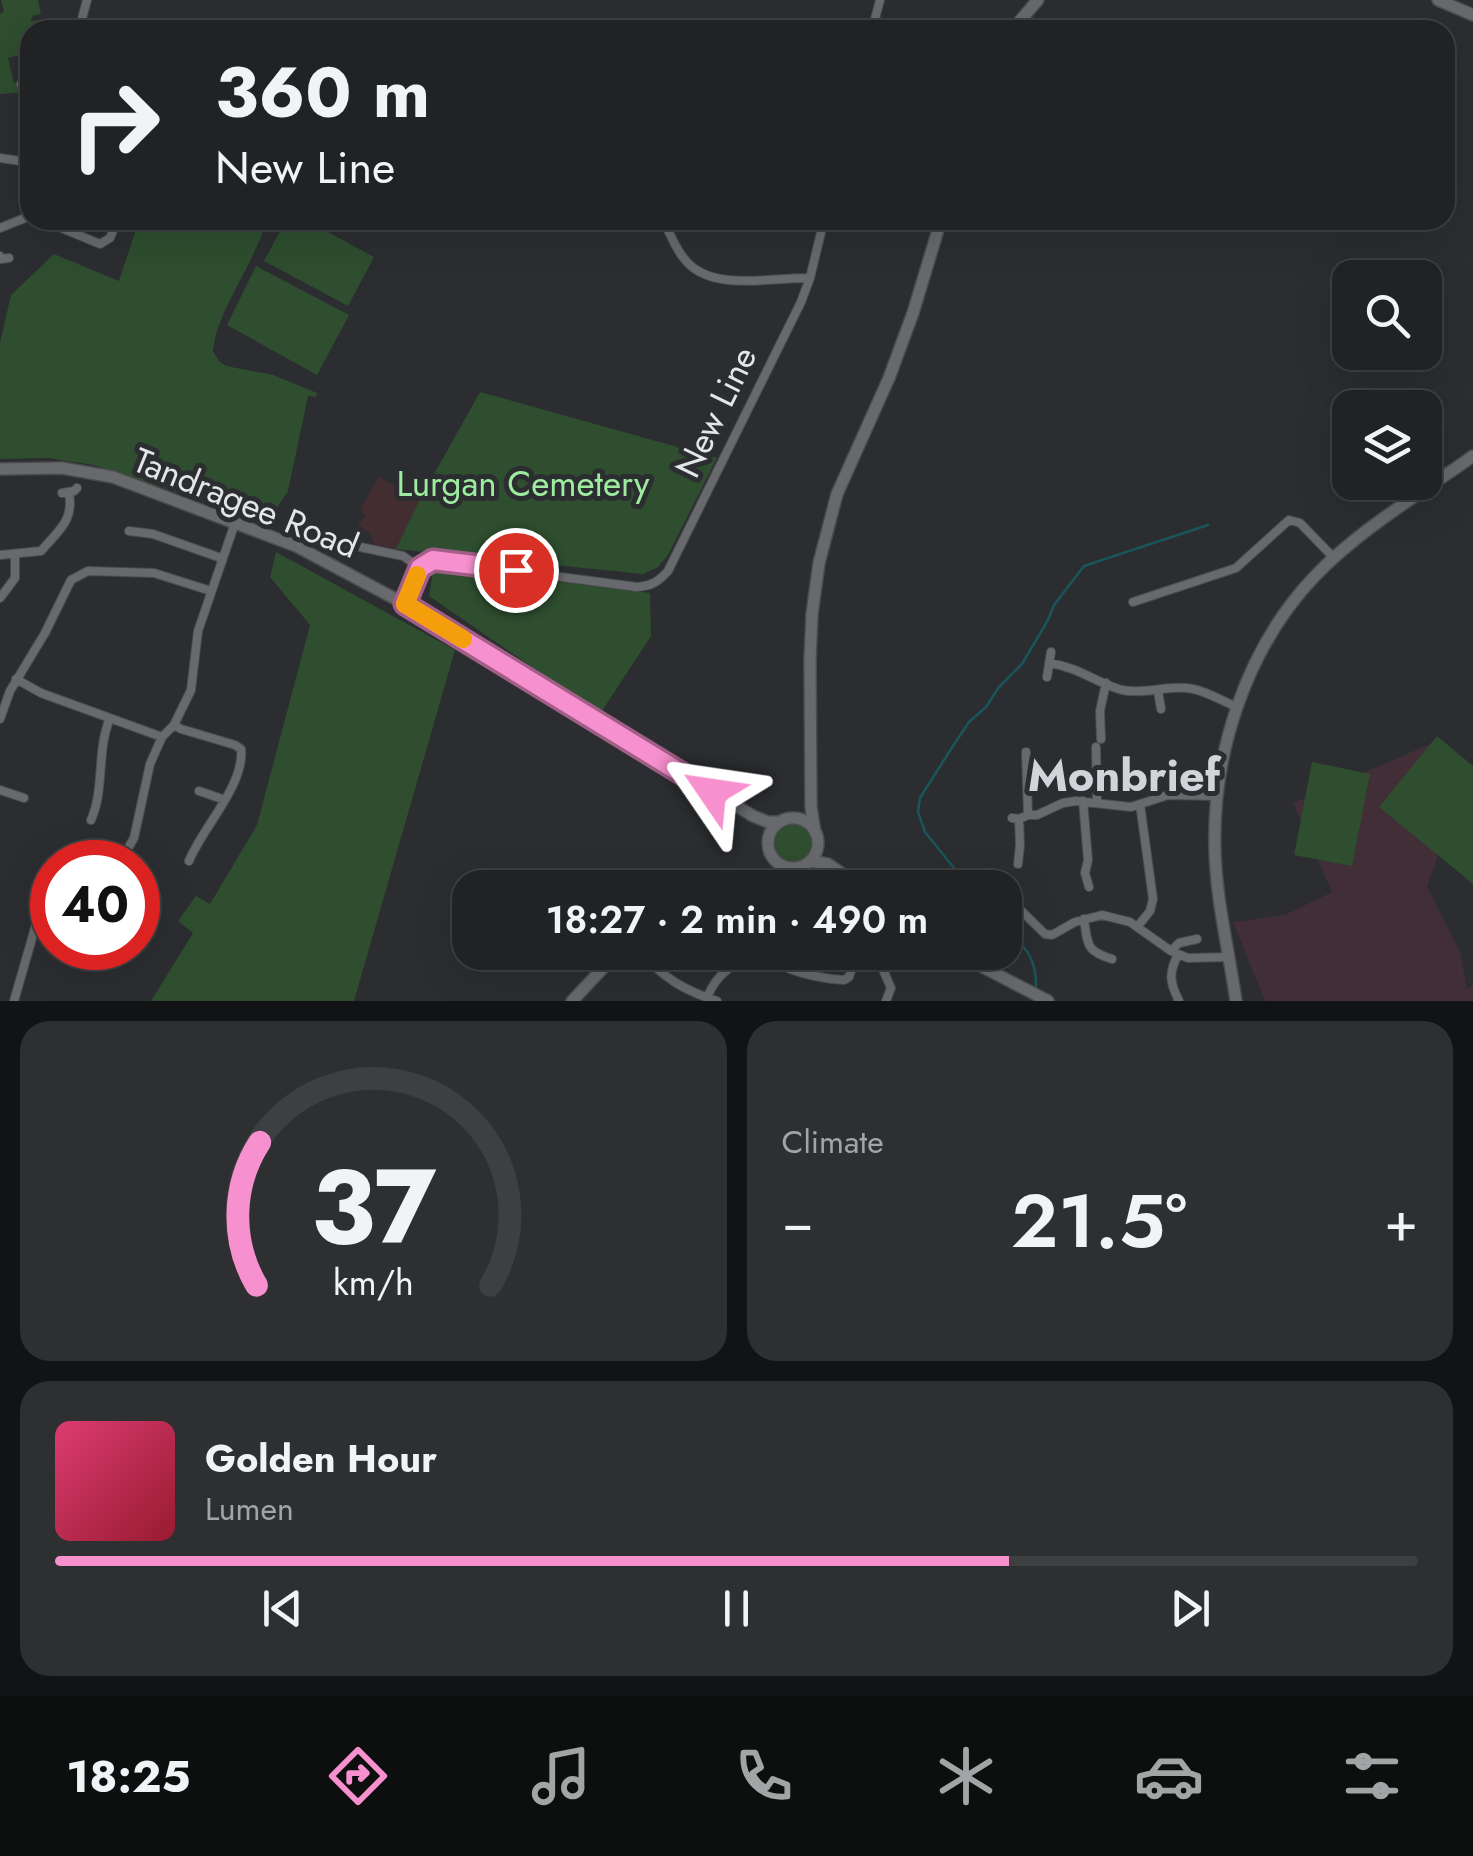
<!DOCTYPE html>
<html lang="en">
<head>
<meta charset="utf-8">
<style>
  :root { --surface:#202224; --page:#2d2f31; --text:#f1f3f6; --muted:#a2a4a6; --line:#3d3f41; --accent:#f790ce }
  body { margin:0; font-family:Jost,sans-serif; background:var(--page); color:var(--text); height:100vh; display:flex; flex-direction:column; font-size:38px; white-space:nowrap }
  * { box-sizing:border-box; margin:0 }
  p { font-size:32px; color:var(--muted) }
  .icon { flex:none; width:55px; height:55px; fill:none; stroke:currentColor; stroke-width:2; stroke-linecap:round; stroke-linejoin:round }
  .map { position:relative; height:1001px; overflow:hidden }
  .sheet { display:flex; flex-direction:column; gap:20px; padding:20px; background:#121314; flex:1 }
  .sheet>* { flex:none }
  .hud { position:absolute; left:20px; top:20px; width:1435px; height:210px; border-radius:30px; box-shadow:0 10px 40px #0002,0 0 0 2px var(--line); background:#202224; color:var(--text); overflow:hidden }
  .tools { position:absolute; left:1332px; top:260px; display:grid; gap:20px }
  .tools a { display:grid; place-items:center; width:110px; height:110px; border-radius:20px; background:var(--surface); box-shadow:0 10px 40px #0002,0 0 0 2px var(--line); font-size:50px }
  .speed { position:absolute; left:30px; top:840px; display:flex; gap:20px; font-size:50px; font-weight:700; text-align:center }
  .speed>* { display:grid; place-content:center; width:130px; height:130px; border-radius:50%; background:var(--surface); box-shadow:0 10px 40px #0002,0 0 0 2px var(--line); line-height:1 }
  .speed .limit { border:15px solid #d22; background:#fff; color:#111 }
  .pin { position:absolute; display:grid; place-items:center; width:85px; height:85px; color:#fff; margin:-42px; border:5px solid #fff; border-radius:50%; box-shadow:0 2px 10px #0007 }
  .me { position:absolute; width:110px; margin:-55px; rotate:302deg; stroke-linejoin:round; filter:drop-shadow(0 0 8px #0008) }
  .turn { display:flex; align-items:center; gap:35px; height:210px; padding:0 30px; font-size:45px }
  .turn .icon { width:130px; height:130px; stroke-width:2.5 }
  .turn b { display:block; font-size:70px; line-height:85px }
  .big { font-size:75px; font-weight:600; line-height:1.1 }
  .sheet .widget { flex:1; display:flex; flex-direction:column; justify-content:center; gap:15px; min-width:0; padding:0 35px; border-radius:30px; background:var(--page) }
  .sheet .dial { align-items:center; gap:0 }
  .dial svg { height:260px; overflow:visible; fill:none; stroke:var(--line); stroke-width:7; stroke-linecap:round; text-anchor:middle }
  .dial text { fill:var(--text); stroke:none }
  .song { display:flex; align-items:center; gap:30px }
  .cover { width:120px; height:120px; border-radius:15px; background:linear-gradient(135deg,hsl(340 70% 55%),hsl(350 70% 35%)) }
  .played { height:10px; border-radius:5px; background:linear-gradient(90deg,var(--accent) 70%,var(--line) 70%) }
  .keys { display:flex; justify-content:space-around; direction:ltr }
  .heat { display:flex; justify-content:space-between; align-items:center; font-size:55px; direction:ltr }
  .sheet .tiles { flex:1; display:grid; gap:20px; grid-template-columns:1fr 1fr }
  .widget:last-child { grid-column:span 2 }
  .trip { position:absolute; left:452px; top:870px; width:570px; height:100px; border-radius:30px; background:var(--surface); box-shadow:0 10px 40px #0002,0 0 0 2px var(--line); font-weight:600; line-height:100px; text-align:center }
  .tab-bar { display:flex; height:160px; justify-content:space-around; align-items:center; background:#0d0e0e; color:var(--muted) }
  .tab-bar .icon { width:70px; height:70px }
  .tab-bar .on { color:var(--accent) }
  .tab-bar b { font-size:45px; color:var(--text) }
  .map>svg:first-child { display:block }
  .industrial { fill:#422e30 }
  .education { fill:#412e36 }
  .green { fill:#2e4e2f }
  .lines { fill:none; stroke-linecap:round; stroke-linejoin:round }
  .stream { stroke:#19555a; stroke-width:2.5 }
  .street-casing { stroke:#4a4b4e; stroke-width:10 }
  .secondary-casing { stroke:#4a4b4e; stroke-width:14 }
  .street { stroke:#67696d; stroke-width:8 }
  .secondary { stroke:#67696d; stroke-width:11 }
  .route-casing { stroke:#a15e86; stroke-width:25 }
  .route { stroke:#f790ce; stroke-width:18 }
  .slow { stroke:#f59e0b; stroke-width:18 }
  .labels { text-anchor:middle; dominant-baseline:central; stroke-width:10; stroke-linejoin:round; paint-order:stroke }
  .street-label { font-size:35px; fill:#e4e5e7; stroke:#2b2d30 }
  .park-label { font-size:35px; fill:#9dec9f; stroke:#2b2d30 }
  .district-label { font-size:45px; font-weight:bold; fill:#d3d4d9; stroke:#2b2d30 }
</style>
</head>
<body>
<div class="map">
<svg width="1473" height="1001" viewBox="0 0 1473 1001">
  <rect width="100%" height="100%" fill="#2b2d30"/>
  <path class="industrial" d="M379 477 420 499 396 549 374 545 370 533 357 527 366 515 360 510Z"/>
  <path class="education" d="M1430 744 1472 838 1438 855 1427 887 1460 952 1467 989 1473 984V1001H1265L1233 922 1285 915 1332 892 1293 803Z"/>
  <path class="green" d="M1 0H38L41 14 32 16 31 21 49 20 52 30H30V52L8 58 14 83 18 82 19 88H24L27 92 0 94V14L4 12Z
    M139 220H266L261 237 252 257 225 310 216 333 213 351 219 361 226 366 273 375 317 393 316 397 308 396 288 491 269 520H259L94 465 48 458 0 459V343L11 295 54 254 119 281Z
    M286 220H306L374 257 348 306 264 261Z
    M256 266 349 315 317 375 227 325Z
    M480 392 717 458 668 555 658 567 643 574 396 549 420 499Z
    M276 552 455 650 354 1001H151L193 933 178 921 196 896 210 904 257 825 310 625 270 577Z
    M448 568 650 593 651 636 600 714 429 596 433 571Z
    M1437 736 1473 766V884L1379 807Z
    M1312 762 1370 774 1352 866 1294 855Z
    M773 843a20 20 0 1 1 40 0a20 20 0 1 1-40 0Z"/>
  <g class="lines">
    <path class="stream" d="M970 888 925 832 918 812 920 798 951 749 969 722 986 707 999 687 1022 664 1048 620 1054 605 1084 566 1208 525
      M1005 928C1027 949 1037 958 1036 990"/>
    <g class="street-casing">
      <path id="street" d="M79 30 87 0
        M116 30 135 25
        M872 30 880 0
        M21 84 30 82
        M0 158 27 162
        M53 220 59 227 100 244 110 238 117 220
        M663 220C670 233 676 251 687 262 714 292 774 277 810 278
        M0 228 30 216
        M0 256 1 259 9 258
        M62 493 74 491 77 488
        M129 531 153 534 221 558
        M327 540 403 556 420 568
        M0 555 41 551C59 530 74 521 69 493
        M0 598 15 578V555
        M1133 602 1236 568 1289 520 1300 523 1334 558
        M405 604 420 568 433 560 637 587C652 586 659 581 668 571L801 302 810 278 824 220
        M1049 663C1079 667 1096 683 1122 690 1146 695 1169 684 1193 689 1208 692 1222 701 1237 707
        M1047 677 1051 652
        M16 679 41 693 162 737
        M1158 691 1161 709
        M0 719 10 691 45 633 71 580 88 571 154 573 211 591
        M174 725 181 729 235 745 241 749C245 785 202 828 189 861
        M1101 739 1100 711 1106 683
        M1096 747 1097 802
        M1026 752 1028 815
        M0 790 24 798
        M199 791 225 800
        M1083 801 1088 860 1085 873 1089 887
        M1012 818 1019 819 1028 815H1037L1063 803 1076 801 1131 807 1168 795 1217 796
        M91 820C105 789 96 752 110 718
        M120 862 134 838 150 764 162 737 174 725 191 690 198 631 235 523
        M1018 864 1020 845 1019 819
        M1005 895 1045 934 1052 935 1075 922 1102 915 1130 922 1171 951 1188 958 1229 957
        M1084 919C1088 944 1085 951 1112 959
        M1138 926 1150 911 1153 899 1140 804
        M124 948 126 950
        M1171 951 1179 943 1197 939
        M642 952C662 978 686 991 717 1001
        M1178 955C1168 973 1170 983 1179 1001
        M884 972 891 988 886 1001
        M707 998C715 976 735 958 760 959 771 959 780 965 790 969 806 975 827 979 844 980L849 977 852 968 846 960 838 959
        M14 1001 37 921 45 914"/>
    </g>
    <g class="secondary-casing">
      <path id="secondary" d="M1438 0 1473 15
        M1012 30 1038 0
        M0 469 62 468 113 477 296 546 405 604 753 816 768 822H779
        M768 843a25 25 0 1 1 50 0a25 25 0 1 1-50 0Z
        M815 832 811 807 810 661 812 614 819 563 837 494 889 378 913 313 941 220
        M810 861 828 864 863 888
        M752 888 785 878 799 868
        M954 952 1048 1001
        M572 1001 604 967 622 952
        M1236 1001C1229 951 1216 900 1215 850 1212 753 1247 647 1315 576 1360 529 1420 494 1473 456"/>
    </g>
    <use href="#street" class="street"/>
    <use href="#secondary" class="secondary"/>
  </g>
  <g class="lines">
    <g class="route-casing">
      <path id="route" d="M516 570 433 560 420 568 405 604 712 792"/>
    </g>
    <use href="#route" class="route"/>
    <path class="slow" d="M417 575 405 604 463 639"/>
  </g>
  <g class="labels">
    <g class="street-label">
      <text transform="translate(716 412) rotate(-64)">New Line</text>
      <text transform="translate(246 503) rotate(22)">Tandragee Road</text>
    </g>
    <g class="park-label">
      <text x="523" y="484">Lurgan Cemetery</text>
    </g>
    <g class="district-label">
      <text x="1124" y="775">Monbrief</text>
    </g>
  </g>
</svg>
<div class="tools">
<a><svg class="icon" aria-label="search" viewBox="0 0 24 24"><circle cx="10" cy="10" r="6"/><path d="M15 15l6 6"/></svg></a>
<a><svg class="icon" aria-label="layers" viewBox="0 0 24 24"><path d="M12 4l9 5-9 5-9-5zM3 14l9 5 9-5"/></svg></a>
</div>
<div class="speed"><div class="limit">40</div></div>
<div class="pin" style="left:516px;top:570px;background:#d93025"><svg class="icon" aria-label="arrive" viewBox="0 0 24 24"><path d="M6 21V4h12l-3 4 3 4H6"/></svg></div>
<svg class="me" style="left:712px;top:792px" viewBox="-20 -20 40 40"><path d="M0-17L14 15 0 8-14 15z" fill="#f790ce" stroke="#fff" stroke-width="4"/></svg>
<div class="trip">18:27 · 2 min · 490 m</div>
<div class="hud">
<div class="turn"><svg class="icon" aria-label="right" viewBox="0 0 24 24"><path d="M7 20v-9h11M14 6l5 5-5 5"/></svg><div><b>360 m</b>New Line</div></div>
</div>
</div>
<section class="sheet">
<div class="tiles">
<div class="widget dial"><svg viewBox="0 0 100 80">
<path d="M14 69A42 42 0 1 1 86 69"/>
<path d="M14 69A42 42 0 0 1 15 25" stroke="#f790ce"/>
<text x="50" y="56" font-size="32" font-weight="700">37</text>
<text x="50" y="72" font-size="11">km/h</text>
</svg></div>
<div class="widget"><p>Climate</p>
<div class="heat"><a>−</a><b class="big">21.5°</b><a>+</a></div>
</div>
<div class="widget">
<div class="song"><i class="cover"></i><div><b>Golden Hour</b><p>Lumen</p></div></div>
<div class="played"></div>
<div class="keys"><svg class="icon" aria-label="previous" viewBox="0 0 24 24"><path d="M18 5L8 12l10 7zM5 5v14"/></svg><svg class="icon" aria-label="pause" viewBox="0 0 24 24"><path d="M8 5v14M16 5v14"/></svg><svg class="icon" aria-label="next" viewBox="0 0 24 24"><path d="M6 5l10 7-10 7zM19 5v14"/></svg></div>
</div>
</div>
</section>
<nav class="tab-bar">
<b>18:25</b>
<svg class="icon on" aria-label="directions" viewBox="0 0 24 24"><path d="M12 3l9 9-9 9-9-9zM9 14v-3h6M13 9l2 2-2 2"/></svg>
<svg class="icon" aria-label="music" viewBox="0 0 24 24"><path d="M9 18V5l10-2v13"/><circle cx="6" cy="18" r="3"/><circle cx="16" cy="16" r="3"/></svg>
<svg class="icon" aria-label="phone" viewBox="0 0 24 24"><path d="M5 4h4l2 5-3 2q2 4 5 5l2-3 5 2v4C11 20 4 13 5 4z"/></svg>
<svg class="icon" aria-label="climate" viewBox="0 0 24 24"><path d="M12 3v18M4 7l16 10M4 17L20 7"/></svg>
<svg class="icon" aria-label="car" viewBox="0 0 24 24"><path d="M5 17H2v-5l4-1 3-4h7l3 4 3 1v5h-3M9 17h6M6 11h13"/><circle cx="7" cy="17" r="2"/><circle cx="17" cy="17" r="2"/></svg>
<svg class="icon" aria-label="filters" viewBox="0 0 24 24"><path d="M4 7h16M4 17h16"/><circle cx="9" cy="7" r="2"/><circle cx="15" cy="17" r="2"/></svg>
</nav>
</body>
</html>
